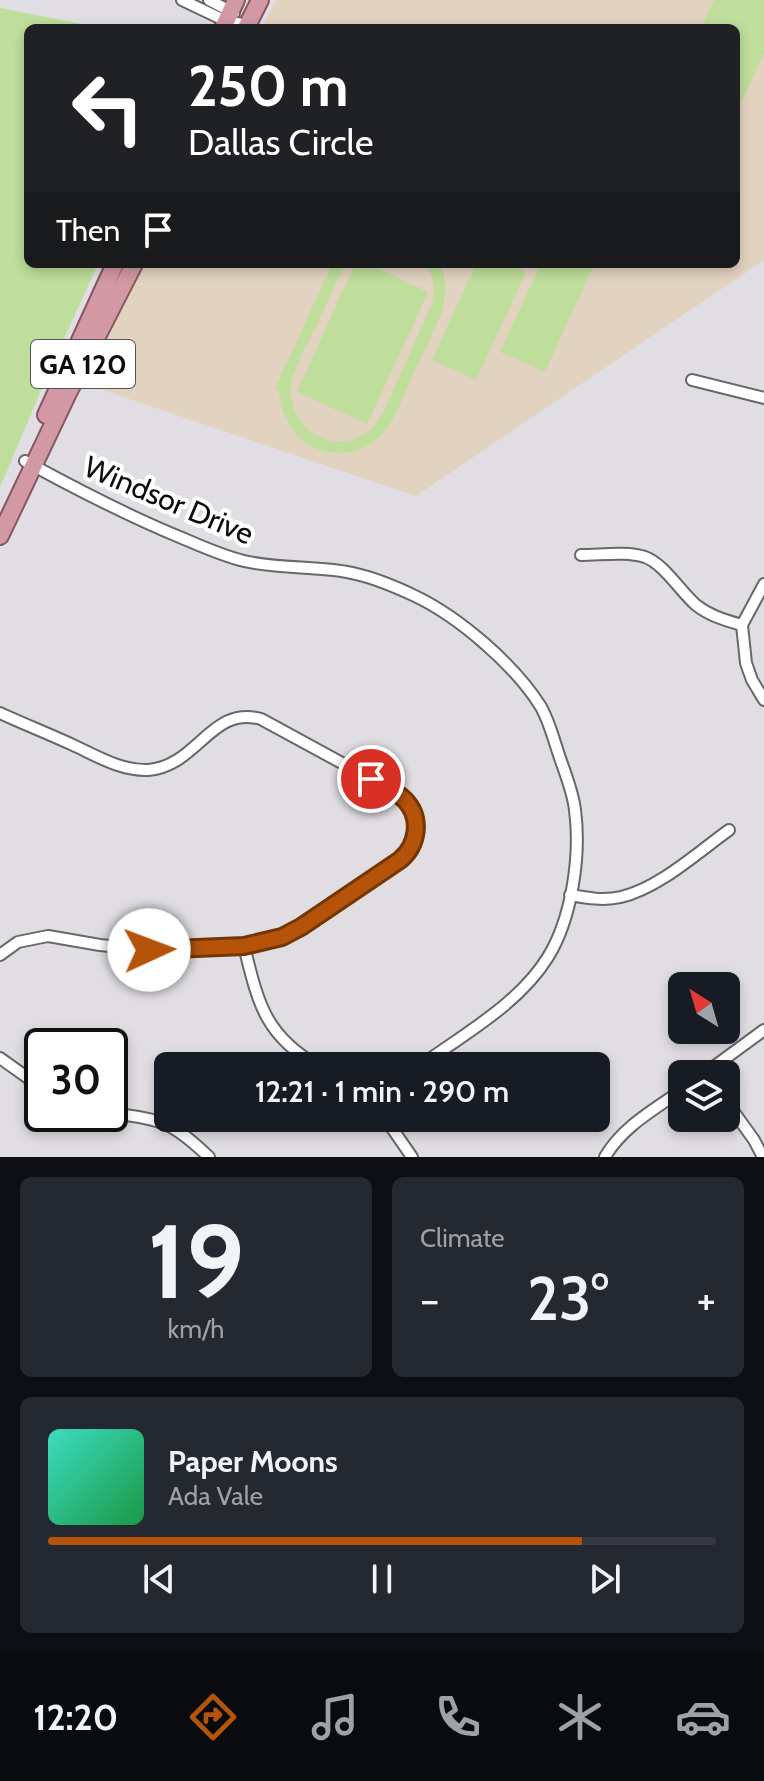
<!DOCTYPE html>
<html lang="en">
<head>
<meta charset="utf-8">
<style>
  :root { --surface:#171b24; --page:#242831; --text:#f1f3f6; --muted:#9ea1a6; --line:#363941; --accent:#b45309 }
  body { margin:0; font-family:Cabin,sans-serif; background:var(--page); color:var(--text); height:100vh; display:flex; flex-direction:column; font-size:30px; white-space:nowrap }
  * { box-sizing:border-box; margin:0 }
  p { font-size:26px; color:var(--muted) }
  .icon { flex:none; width:44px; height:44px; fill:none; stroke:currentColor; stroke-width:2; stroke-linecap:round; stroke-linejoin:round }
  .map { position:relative; height:1157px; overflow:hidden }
  .side { display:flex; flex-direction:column; gap:20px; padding:20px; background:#0d0f14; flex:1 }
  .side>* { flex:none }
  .banner { position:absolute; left:24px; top:24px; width:716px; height:244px; border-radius:12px; box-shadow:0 4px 12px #0003; background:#202124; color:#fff; overflow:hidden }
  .needle { width:52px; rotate:323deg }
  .fabs { position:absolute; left:668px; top:972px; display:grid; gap:16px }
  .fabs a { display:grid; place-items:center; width:72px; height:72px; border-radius:12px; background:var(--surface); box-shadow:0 4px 12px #0003; font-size:40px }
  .speed { position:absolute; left:24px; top:1028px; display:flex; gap:16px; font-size:40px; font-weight:700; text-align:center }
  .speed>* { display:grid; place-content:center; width:104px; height:104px; border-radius:50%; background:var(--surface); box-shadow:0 4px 12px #0003; line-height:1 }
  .speed .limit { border:4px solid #111; border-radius:12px; background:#fff; color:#111 }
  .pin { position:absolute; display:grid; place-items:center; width:68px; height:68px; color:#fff; margin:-34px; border:4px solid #fff; border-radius:50%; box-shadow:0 2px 8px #0007 }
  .me { position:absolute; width:88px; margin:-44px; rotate:88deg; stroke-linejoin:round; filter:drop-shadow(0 0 6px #0008) }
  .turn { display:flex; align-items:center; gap:28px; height:168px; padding:0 32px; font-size:36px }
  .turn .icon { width:104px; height:104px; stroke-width:2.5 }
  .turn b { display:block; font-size:56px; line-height:68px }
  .then { display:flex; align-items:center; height:76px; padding:0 32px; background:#0003; gap:16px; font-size:30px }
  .big { font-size:60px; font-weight:600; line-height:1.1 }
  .side .tile { flex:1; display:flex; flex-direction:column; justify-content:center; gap:12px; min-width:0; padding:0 28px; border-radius:12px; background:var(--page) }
  .side .dial { align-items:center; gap:0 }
  .dial b { font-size:104px; line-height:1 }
  .song { display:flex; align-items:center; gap:24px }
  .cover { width:96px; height:96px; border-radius:12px; background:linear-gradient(135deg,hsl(170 70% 55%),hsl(140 70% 35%)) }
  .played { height:8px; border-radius:4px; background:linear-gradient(90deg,var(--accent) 80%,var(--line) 80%) }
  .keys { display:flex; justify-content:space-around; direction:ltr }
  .heat { display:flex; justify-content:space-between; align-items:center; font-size:44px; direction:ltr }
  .side .tiles { flex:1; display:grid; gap:20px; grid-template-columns:1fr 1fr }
  .tile:last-child { grid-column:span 2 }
  .trip { position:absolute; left:154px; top:1052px; width:456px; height:80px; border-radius:12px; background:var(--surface); box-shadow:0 4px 12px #0003; font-weight:600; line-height:80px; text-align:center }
  .tabs { display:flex; height:128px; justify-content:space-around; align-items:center; background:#090b0e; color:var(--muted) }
  .tabs .icon { width:56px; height:56px }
  .tabs .active { color:var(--accent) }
  .tabs b { font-size:36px; color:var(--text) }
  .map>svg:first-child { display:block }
  .education { fill:#e2d2c0 }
  .green { fill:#bfdd9b }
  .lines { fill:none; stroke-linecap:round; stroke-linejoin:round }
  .minor-casing { stroke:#69676c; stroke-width:14 }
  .trunk-casing { stroke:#855760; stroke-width:20 }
  .minor { stroke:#fff; stroke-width:10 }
  .trunk { stroke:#d298a3; stroke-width:16 }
  .route-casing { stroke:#753606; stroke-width:20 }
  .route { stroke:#b45309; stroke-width:14 }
  .labels { text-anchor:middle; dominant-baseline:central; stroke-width:8; stroke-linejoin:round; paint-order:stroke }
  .shield { fill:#fff; stroke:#565556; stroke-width:2 }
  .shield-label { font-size:28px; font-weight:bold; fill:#0d0c0e }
  .street-label { font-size:30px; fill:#0d0c0e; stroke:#fff }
</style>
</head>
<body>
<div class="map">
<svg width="764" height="1157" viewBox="0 0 764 1157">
  <rect width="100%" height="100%" fill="#e0dde3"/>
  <path class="education" d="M276 0H764V260L416 496 82 383 143 264H736V28H262Z"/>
  <path class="green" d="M714 0H764V53L736 114V28H701Z
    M0 8 102 28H28V264H98L48 374 0 487Z
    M332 264H346C335 284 326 305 317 325 307 346 290 371 291 394 292 428 330 453 361 436 373 430 379 420 385 409L432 304C436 290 433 277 426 264H440C447 280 446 295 442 312 433 333 423 354 413 374 406 391 399 409 389 425 373 451 340 460 313 447 291 436 281 414 279 391L275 389Z
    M355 264H368L428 292 367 424 297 392Z
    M476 264H509L526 272 476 380 432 360Z
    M541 264H594L545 372 500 352Z"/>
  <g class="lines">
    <g class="minor-casing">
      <path id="minor" d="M182 0 226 21 248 25
        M209 0 234 13
        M692 380 764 398
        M25 461C76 489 128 516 182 538 203 547 223 556 244 561 278 569 313 566 347 572 370 576 394 586 415 596 459 617 515 665 541 707 549 721 553 737 558 752 564 771 573 791 575 810 581 855 572 918 548 957 519 1004 464 1034 420 1066
        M581 555C601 555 626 551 645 557 664 564 680 591 696 605 710 616 725 620 742 625
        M764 584 742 625 746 663 752 680 764 700
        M0 713C24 724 49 734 73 745 97 756 121 771 148 770 198 766 211 705 261 719L397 793C419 811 423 840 400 860L301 927 273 940 244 946 149 950 100 945 48 936 18 942 0 955
        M570 895C587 898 604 901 621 897 659 888 697 853 729 830
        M244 946C258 1002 264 1035 318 1066
        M0 1058 42 1088
        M704 1074 764 1030
        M726 1101 754 1140 763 1157
        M110 1113C162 1120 170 1120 209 1157
        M385 1118 412 1157
        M605 1157C622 1127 655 1109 682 1090"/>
    </g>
    <g class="trunk-casing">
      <path id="trunk" d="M223 28 236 0
        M246 28 260 0
        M46 415 115 264
        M0 536 68 393 134 264"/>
    </g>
    <use href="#minor" class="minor"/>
    <use href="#trunk" class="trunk"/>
  </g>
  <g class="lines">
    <g class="route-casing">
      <path id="route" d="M149 950 244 946 282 937 301 927 400 860C418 845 422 818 405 800 396 791 382 785 371 779"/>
    </g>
    <use href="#route" class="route"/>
  </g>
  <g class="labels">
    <rect class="shield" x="31" y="340" width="104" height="48" rx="6"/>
    <g class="shield-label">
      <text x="83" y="364">GA 120</text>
    </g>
    <g class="street-label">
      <text transform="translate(169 500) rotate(23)">Windsor Drive</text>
    </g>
  </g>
</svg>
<div class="fabs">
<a><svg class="needle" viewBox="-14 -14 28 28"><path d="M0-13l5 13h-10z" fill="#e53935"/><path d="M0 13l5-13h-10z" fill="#9ea1a6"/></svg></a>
<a><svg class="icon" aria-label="layers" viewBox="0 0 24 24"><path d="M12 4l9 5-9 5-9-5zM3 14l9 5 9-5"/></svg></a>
</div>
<div class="speed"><div class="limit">30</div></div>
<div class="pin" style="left:371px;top:779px;background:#d93025"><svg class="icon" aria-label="arrive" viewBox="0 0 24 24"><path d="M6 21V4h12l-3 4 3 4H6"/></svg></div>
<svg class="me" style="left:149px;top:950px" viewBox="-20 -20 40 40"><circle r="19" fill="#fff"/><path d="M0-13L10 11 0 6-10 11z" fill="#b45309"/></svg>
<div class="trip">12:21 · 1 min · 290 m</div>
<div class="banner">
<div class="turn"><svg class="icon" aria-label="left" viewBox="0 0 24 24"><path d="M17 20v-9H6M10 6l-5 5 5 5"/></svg><div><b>250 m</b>Dallas Circle</div></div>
<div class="then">Then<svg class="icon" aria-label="arrive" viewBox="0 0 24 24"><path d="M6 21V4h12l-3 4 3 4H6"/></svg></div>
</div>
</div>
<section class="side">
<div class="tiles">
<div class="tile dial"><b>19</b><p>km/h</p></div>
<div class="tile"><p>Climate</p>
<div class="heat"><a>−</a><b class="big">23°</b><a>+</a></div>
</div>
<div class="tile">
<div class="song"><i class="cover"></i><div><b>Paper Moons</b><p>Ada Vale</p></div></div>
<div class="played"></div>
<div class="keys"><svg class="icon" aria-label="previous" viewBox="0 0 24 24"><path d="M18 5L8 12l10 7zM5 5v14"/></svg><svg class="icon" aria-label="pause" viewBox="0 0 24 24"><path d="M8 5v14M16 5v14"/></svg><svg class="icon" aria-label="next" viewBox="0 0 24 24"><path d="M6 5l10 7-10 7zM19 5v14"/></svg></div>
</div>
</div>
</section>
<nav class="tabs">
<b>12:20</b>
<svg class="icon active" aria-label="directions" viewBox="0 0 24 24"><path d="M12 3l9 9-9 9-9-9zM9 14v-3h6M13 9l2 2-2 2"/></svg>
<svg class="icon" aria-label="music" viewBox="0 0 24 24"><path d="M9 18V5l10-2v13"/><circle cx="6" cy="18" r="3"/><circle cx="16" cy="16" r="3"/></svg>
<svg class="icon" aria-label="phone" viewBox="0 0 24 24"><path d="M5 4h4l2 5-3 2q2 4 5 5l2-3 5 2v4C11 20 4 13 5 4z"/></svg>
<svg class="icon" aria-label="climate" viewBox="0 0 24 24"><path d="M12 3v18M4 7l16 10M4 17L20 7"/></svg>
<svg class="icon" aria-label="car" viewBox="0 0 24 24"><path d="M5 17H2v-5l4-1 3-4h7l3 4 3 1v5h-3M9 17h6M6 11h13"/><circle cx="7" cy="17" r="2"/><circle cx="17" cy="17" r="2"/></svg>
</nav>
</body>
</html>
